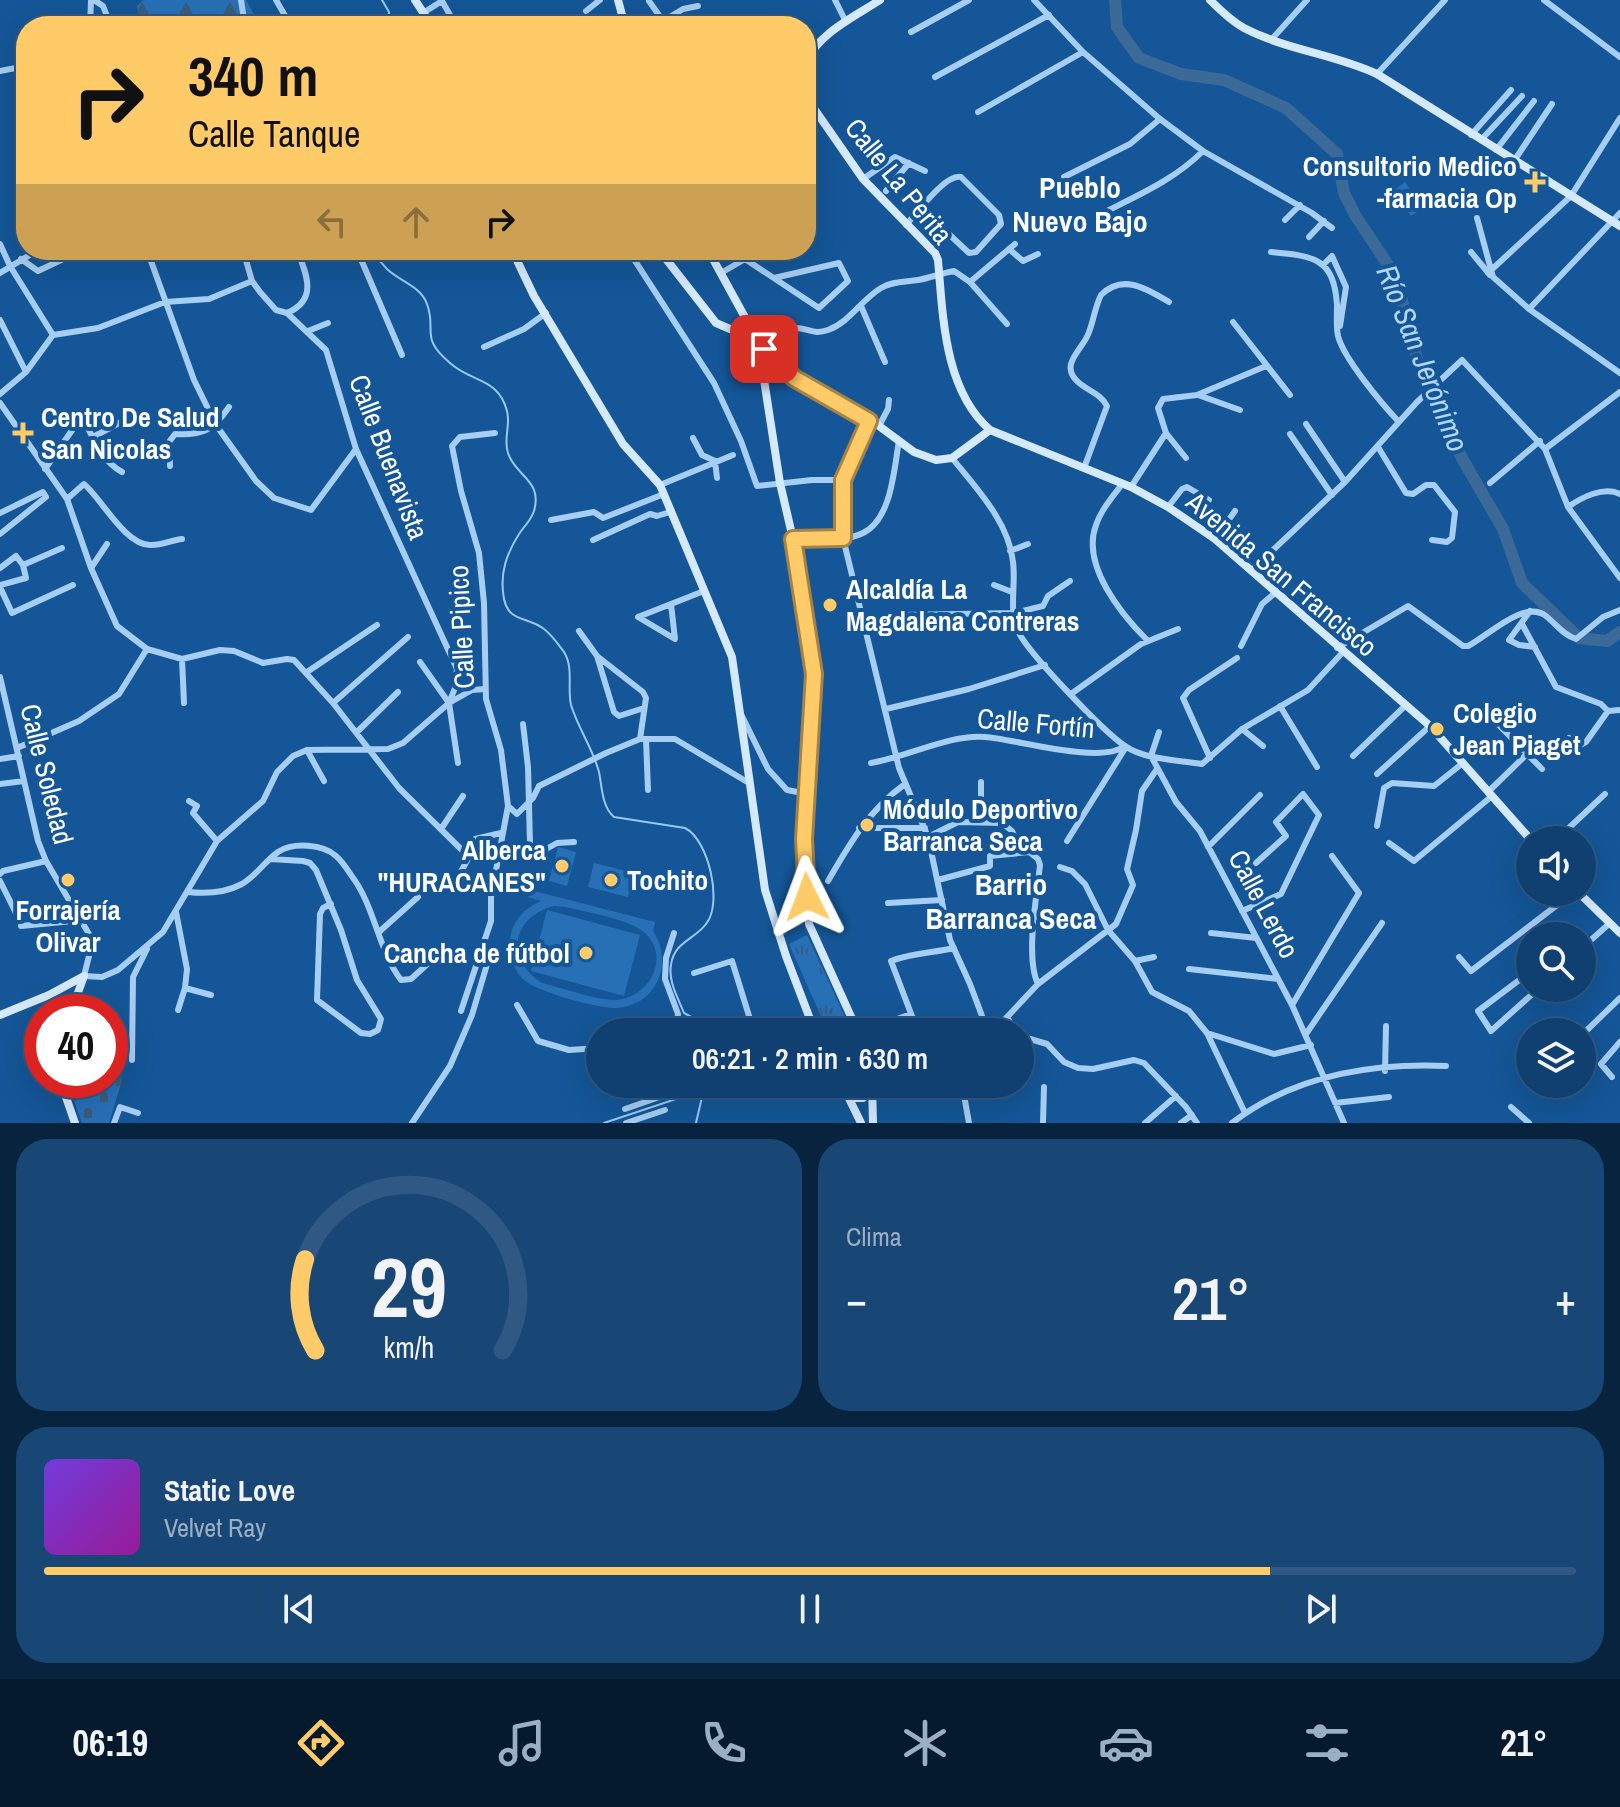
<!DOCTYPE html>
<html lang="es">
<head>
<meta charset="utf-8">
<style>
  :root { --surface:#0f4071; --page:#184776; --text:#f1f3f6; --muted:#9bafc3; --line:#2f5984; --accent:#ffca68 }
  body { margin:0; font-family:"Archivo Narrow",sans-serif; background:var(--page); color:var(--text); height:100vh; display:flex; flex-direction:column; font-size:30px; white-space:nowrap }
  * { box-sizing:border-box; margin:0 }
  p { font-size:26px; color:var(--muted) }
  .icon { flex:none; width:44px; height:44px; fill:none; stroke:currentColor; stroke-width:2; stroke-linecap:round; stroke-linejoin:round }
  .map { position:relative; height:1123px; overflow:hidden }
  .sheet { display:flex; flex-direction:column; gap:16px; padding:16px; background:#08233e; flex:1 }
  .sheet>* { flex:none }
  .banner { position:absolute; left:16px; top:16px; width:800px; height:244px; border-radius:32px; box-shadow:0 8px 32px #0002,0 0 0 2px var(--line); background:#ffca68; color:#111; overflow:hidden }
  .buttons { position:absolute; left:1516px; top:826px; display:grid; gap:16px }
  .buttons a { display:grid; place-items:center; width:80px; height:80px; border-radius:50%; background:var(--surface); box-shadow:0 8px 32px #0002,0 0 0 2px var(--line); font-size:40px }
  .speed { position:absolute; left:24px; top:994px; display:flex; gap:16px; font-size:40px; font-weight:700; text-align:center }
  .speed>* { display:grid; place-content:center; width:104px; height:104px; border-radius:50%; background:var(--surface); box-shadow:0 8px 32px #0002,0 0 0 2px var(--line); line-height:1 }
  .speed .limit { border:12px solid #d22; background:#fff; color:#111 }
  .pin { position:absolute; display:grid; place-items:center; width:68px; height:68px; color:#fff; margin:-34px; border-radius:16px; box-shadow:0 4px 12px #0006 }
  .me { position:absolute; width:88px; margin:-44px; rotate:357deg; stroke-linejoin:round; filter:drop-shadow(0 0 6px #0008) }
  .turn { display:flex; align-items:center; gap:28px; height:168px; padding:0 40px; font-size:36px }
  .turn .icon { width:104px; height:104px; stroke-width:2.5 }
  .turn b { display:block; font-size:56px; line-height:68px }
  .lanes { display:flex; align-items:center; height:76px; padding:0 40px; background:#0003; justify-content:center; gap:40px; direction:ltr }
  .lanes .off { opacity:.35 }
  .big { font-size:60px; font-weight:600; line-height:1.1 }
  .sheet .tile { flex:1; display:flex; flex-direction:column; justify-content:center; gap:12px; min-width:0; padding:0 28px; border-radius:32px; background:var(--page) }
  .sheet .dial { align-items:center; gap:0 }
  .dial svg { height:208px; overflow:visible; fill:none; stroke:var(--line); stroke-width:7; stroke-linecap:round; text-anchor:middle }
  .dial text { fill:var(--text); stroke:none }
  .song { display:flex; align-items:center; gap:24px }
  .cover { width:96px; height:96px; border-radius:12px; background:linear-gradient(135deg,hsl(260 70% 55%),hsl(300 70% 35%)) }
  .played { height:8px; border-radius:4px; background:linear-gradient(90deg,var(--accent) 80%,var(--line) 80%) }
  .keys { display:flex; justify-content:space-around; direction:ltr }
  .heat { display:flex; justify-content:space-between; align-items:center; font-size:44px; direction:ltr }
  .sheet .tiles { flex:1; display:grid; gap:16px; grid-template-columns:1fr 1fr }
  .tile:last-child { grid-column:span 2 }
  .trip { position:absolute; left:586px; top:1018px; width:448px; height:80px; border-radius:40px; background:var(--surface); box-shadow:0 8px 32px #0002,0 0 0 2px var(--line); font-weight:600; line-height:80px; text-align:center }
  .menu { display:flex; height:128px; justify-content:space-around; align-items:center; background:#061a2d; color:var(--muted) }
  .menu .icon { width:56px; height:56px }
  .menu .current { color:var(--accent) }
  .menu b { font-size:36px; color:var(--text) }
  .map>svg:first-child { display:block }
  .forest { fill:url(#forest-firs) }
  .cemetery { fill:url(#cemetery-stones) }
  .park { fill:url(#park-tufts) }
  .pitch { fill:#2770b6; fill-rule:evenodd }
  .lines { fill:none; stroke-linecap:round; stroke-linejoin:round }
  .stream { stroke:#98c9f5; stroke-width:2 }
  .river { stroke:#3b6a99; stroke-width:12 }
  .street { stroke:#a6cdf2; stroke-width:6 }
  .secondary { stroke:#d5e9fc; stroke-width:8 }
  .route-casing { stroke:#a68344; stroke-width:20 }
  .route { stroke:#ffca68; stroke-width:14 }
  .poi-dot { fill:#ffca68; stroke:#145697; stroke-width:3 }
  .labels { text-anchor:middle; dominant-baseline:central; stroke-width:8; stroke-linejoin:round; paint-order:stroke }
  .poi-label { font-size:28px; font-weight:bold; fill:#fff; stroke:#145697; text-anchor:start }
  .street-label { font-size:28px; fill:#fff; stroke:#145697 }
  .neighbourhood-label { font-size:30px; font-weight:bold; fill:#fff; stroke:#145697 }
  .water-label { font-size:30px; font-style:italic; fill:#b3d7f9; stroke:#145697 }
</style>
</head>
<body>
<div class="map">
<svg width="1620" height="1123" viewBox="0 0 1620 1123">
  <defs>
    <pattern id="forest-firs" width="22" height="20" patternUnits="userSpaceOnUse" patternTransform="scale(2)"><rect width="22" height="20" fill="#2770b6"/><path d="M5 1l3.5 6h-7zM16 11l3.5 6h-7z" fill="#3b5c7c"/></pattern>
    <pattern id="cemetery-stones" width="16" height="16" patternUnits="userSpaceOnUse" patternTransform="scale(2)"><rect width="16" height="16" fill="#2770b6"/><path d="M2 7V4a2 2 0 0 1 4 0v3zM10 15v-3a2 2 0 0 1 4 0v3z" fill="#3b5c7c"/></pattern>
    <pattern id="park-tufts" width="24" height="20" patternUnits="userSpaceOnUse" patternTransform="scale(2)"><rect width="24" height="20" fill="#2770b6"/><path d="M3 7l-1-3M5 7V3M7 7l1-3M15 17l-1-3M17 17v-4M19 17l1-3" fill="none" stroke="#3b5c7c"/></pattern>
  </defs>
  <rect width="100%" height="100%" fill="#145697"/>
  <path class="forest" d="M143 0H246L260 26H140L137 6Z"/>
  <path class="cemetery" d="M115 1044 122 1080 109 1123H82L67 1080H110V1045Z"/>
  <path class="park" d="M807 935 852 1032H828L789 944Z"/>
  <path class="pitch" d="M1405 182 1423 208 1411 216 1393 191Z
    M558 847 576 852 567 886 549 881Z
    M594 863 634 873 628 897 588 887Z
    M530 890 655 922 653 931C674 963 657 1006 616 1008 599 1009 533 991 522 978 513 969 511 956 510 944 510 923 523 909 541 901L528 897ZM554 906 565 907C586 912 631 919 646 934 672 960 646 1000 614 1000 591 999 564 988 542 983 504 959 512 917 554 906Z
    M547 910 640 935 624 996 531 971Z"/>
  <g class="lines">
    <path class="stream" d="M382 0 389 12 388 26
      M371 250C376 256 381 263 387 269 399 281 421 286 427 304 437 331 419 337 450 363 472 383 498 377 507 411 511 425 503 439 508 453 515 476 543 480 534 511 532 518 526 525 521 531 507 552 499 573 504 599 509 623 528 616 544 629 552 635 558 644 564 652 574 668 567 687 571 705 578 728 593 749 599 772 602 787 602 807 614 817L685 828C709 840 723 904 706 924 694 940 674 942 671 965 668 981 678 998 684 1013L710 1027 711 1032
      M604 1123 688 1095 696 1094 702 1097
      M696 1123 702 1097 708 1084"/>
    <path class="river" d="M1115 0 1117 27 1139 58 1181 74 1224 80 1286 108 1337 154 1344 193 1355 215 1396 277 1417 359 1463 460 1503 529 1522 583 1579 638 1607 641 1620 632"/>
    <path class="street" d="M94 0 103 6 111 26
      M241 0 245 26
      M276 0 291 26
      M835 0 846 22
      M1034 0 1083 52 1160 119 1203 151 1312 213 1332 228
      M1544 0 1620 57
      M649 1 663 21 683 9 698 6
      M586 11 600 0
      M423 13 442 1 450 15
      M90 26 91 0
      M911 32 969 0
      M1271 40 1307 0
      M0 71 26 66
      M1377 74 1445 0
      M935 77 1049 15
      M978 112 1083 52
      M1471 135 1511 90
      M1481 140 1522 96
      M1496 150 1534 101
      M1514 161 1552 104
      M1064 177 1130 144 1160 119
      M863 179 895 157 925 171
      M886 191 909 163
      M1109 210C1143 193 1176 178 1203 151
      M806 211H807
      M1477 218 1493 277 1529 309 1620 373
      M1285 220 1300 205
      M906 225C918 212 945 174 961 177L999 215 1001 224 976 252 969 253 921 208
      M1309 237 1324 221
      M0 244 10 266 53 335
      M1009 249 1023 261 1038 254
      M147 250 194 380 216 425 256 481 274 498 311 510 356 449
      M243 250 252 281 260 292 276 310 287 313 326 350 356 449 457 669 455 688 449 703
      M357 250 402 355
      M628 250 714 383 741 441 757 486 812 480H843
      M1271 252C1314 256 1334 258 1337 305 1337 315 1336 327 1338 336 1344 359 1382 404 1399 422
      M1471 252 1490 275
      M21 259 38 271 78 252
      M1324 264 1332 256 1346 287 1340 326
      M0 273 38 250
      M721 273 745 259 819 308 848 281 839 263 774 278
      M1488 273 1571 196 1620 118
      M970 282 1015 244
      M861 306 885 362
      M1529 309 1620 213
      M287 313C318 300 307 275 297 250
      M0 320 26 372
      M1233 322 1290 395
      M308 331 328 323
      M758 341C766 331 784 326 797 328 810 329 814 335 828 330 850 322 861 300 881 288 892 281 906 282 918 280 930 278 942 273 954 271L970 282 1007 324
      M484 347 524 329 546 313
      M0 394 26 372 53 335 98 328 165 302 209 299 252 281
      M1198 395 1240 410
      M0 403 67 499 91 568 117 626 147 649 182 659 220 650 234 651 263 663 287 659 294 660 333 703 399 788 469 857
      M869 421 843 480V538L899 768 928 837 950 940 970 984 988 1032
      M1306 424 1345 482
      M879 426 888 409 889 400
      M1166 433 1186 458
      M1290 434 1332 495
      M93 437 132 416
      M693 438 702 455 715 461 717 478
      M1378 447 1406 493 1413 494 1426 485H1434L1455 512 1452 538 1447 542 1432 540
      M1545 449 1620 392
      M952 458C976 488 1009 522 1013 562 1016 584 1009 608 1017 629 1025 650 1104 732 1125 746 1145 760 1179 760 1202 764L1242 729 1308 690 1343 652
      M170 466 169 442 175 434C203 436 214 429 229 407
      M1084 468 1107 406C1101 394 1088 391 1078 382 1058 364 1084 349 1089 332 1094 319 1095 307 1101 295 1123 273 1147 289 1169 302
      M45 469 82 416C93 437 100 460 122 472
      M1123 483C1113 496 1101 510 1096 525 1081 565 1121 614 1147 640
      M1490 483 1540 441
      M660 485 733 455
      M1131 487 1166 433 1158 408 1163 399 1197 395 1266 366
      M67 499 84 484C101 498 125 545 150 545 160 546 172 540 182 539
      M1168 507 1182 489 1187 487 1209 500
      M1568 507C1582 497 1604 486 1620 494
      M0 513 43 492 46 497 0 534
      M551 520 594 512 603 518 664 494
      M793 539C814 539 843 543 863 533 892 519 894 468 899 441
      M1215 539 1235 511
      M593 540 650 514 657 516 670 512
      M1010 551 1028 544
      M23 565 62 548
      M0 568 16 556 23 565 26 578 0 585
      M91 568 107 544
      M1252 570 1345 482 1417 402 1462 360 1545 449 1568 507 1620 578
      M994 585 1012 592
      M0 587 12 613 73 585
      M1530 611 1509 640 1519 645 1535 647
      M638 617 675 639 671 604
      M638 617 704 591
      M864 623 901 615 1014 613 1043 606 1048 596 1070 581
      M1522 624 1556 687 1601 704 1608 711 1620 710
      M579 631 597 656 643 692 646 698 640 739
      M1241 646 1262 604 1275 593
      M1337 648 1408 606 1463 646H1468C1488 636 1524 599 1546 616 1556 624 1563 635 1576 639L1603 617 1620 610
      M597 656 614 712 619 716 644 708
      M182 659 184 703
      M420 662 449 703 458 763
      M307 672 377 625
      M0 677 38 841 46 861 89 934 92 944 84 976 102 977 118 970 163 932 217 841 263 801 277 772 293 756 307 750 388 749 403 743 449 703 472 690 485 689
      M1071 694 1141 644 1178 629
      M333 703 408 637
      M1280 706 1317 767
      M886 709 969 689 1045 665
      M1484 710 1542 769
      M742 716 768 769 787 790 808 794
      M523 724 528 767 530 844 539 853 557 843 574 842
      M1242 729 1263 746
      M357 732 398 692
      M1569 738 1580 745 1586 742 1608 711
      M646 739 648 790
      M17 748 79 721 119 694 147 649
      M307 750 324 781
      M1151 756 1176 802 1200 831 1292 1005 1344 1123
      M1151 756 1159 732
      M1353 756 1406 705
      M1210 758 1183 698 1189 690 1237 658
      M0 759 19 756
      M871 763C907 757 950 734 985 737 1015 739 1101 765 1125 746
      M1377 774 1430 726
      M981 782V822
      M0 784 24 781
      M1488 792 1527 754
      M189 801 197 806 193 813 217 841
      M508 806 517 814 533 798 539 786 606 753 640 739H675L749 783
      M1377 826 1384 788 1392 783 1434 786 1463 763
      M859 828H925
      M441 829 463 796
      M928 837 958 822 1002 823 1012 831 1017 842 1038 859 1040 865C1037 895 1025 958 1038 984
      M1556 840 1605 794
      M1067 841 1126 747
      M1389 843 1414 861 1492 796
      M1208 847 1260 795
      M270 859 303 861 310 863 316 870 341 930 357 980 381 1019 378 1030 370 1034 361 1033 317 1000 320 914 323 908 331 904
      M1060 867 1072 871 1085 884 1108 930 1135 961 1152 992 1189 1011 1207 1033 1274 1054 1311 1045
      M0 874 3 871 46 861
      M938 880 990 866V856L1029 852
      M0 881 16 913
      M828 881C850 843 869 810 905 784
      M452 888 469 857 475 855V839L501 833
      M188 892C206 894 225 893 242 884 256 876 265 861 278 852 293 842 323 844 336 856 342 861 347 869 351 875 375 906 378 950 401 980L411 979 446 947
      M888 903 942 900
      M1242 911 1281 894 1319 815 1303 794 1276 822 1286 836 1256 863
      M176 912 187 969 185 988 211 995
      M21 926 83 920
      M379 932 418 897
      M674 933 666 958 665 979 678 1014 676 1032
      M1211 933 1256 938
      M1582 948 1610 923
      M1459 957 1471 971 1574 892
      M1135 961 1154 957
      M1189 969 1278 979
      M1530 972 1478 1011 1491 1031 1539 988
      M694 973 732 961 754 1032
      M517 1005 538 1041 569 1050 600 1048
      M1292 1005 1359 893 1332 856
      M178 1010 185 988
      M461 1011 491 921V897L508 806 501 750 486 699 484 603 479 553 461 491 452 446 460 437 495 433
      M1007 1017 1016 1032
      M861 1032 911 1014
      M918 1032 891 961C911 953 933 953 954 948
      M993 1032 1038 984 1116 924 1133 885 1127 869 1136 830 1142 791 1157 769
      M1207 1033 1245 1113
      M1306 1034 1382 923
      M1582 1035 1620 998
      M1020 1036 1047 1044 1064 1062 1078 1068 1093 1069 1134 1060 1144 1063 1186 1107 1197 1123
      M132 1060 133 977 147 949
      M1385 1071 1386 1026
      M1612 1077 1601 1064 1620 1042
      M962 1084 969 1123
      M1557 1084 1566 1091
      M1335 1103 1389 1097
      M1511 1107 1529 1123
      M625 1109 697 1084
      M114 1123 120 1107 138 1113
      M412 1123 450 1066 472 1015 488 961
      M626 1123 665 1110
      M1043 1123 1044 1087
      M1145 1123 1176 1096
      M1181 1123 1192 1115
      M1232 1123C1293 1076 1371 1063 1446 1066"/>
    <path class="secondary" d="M415 0 432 26
      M618 0 625 26
      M1210 0C1220 10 1231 21 1244 28 1286 50 1334 54 1377 74L1620 226
      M806 62C819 33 854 17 880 0
      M806 97 863 179 935 253 938 260C943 316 944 390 990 430L1131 487 1168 507 1215 539 1430 726 1531 840
      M512 250 534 296 623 444 660 485 732 657 765 890 786 956 815 1032
      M659 250 716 323 758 341 794 378 879 426 914 452 936 460 952 458 990 430
      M708 250 758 341 780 483 793 539 814 674 804 839 809 924 858 1032
      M1578 892 1620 933
      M71 1012 84 976
      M0 1015 49 995 84 976
      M60 1080 75 1123
      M842 1084 861 1123
      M872 1084 873 1123
      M847 1094 856 1098H863L871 1088"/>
  </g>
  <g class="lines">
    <g class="route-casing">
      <path id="route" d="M764 349 794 378 869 421 843 480V538L793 539 814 674 804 839 807 897"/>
    </g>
    <use href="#route" class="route"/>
  </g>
  <g class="poi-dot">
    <path d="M1531 170h8v8h8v8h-8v8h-8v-8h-8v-8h8z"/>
    <path d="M19 421h8v8h8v8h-8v8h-8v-8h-8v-8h8z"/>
    <circle cx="830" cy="605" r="8"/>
    <circle cx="1437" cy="729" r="8"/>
    <circle cx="867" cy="825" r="8"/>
    <circle cx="562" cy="866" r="8"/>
    <circle cx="68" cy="880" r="8"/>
    <circle cx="611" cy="880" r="8"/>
    <circle cx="586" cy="953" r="8"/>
  </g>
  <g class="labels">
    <g class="poi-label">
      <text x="1517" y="166" text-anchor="end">Consultorio Medico<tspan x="1517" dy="32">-farmacia Op</tspan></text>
      <text x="41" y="417">Centro De Salud<tspan x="41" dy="32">San Nicolas</tspan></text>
      <text x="846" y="589">Alcaldía La<tspan x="846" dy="32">Magdalena Contreras</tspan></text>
      <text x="1453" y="713">Colegio<tspan x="1453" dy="32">Jean Piaget</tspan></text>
      <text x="883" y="809">Módulo Deportivo<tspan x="883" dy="32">Barranca Seca</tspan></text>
      <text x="546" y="850" text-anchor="end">Alberca<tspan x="546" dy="32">"HURACANES"</tspan></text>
      <text x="627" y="880">Tochito</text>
      <text x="68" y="910" text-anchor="middle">Forrajería<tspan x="68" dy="32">Olivar</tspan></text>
      <text x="570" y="953" text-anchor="end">Cancha de fútbol</text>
    </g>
    <g class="street-label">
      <text transform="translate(899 181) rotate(51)">Calle La Perita</text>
      <text transform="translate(389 457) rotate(69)">Calle Buenavista</text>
      <text transform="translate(1282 574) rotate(40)">Avenida San Francisco</text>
      <text transform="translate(461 627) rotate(-93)">Calle Pipico</text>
      <text transform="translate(1036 723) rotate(5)">Calle Fortín</text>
      <text transform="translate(47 774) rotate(76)">Calle Soledad</text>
      <text transform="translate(1264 904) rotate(62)">Calle Lerdo</text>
    </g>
    <g class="neighbourhood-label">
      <text x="1080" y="187">Pueblo<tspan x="1080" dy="34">Nuevo Bajo</tspan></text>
      <text x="1011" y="884">Barrio<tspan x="1011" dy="34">Barranca Seca</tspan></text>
    </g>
    <g class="water-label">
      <text transform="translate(1423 358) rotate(68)">Río San Jerónimo</text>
    </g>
  </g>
</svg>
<div class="buttons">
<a><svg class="icon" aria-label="sound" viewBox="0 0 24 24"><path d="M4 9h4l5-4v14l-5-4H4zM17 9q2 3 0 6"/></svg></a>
<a><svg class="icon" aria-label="search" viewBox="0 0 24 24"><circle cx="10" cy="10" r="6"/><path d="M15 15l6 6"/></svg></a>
<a><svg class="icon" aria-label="layers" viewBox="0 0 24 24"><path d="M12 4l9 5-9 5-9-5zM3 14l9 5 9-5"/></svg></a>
</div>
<div class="speed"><div class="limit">40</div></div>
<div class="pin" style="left:764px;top:349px;background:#d93025"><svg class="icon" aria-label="arrive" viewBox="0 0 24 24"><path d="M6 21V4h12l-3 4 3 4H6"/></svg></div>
<svg class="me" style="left:807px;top:897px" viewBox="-20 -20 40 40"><path d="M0-17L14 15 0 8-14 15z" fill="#ffca68" stroke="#fff" stroke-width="4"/></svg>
<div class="trip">06:21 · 2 min · 630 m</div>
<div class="banner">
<div class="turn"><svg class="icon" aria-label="right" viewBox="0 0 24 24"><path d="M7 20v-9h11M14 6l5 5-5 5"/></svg><div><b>340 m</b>Calle Tanque</div></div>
<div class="lanes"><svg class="icon off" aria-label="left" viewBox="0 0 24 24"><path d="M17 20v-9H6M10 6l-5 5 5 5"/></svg><svg class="icon off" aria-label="ahead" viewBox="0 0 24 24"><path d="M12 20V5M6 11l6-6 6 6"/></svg><svg class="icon" aria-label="right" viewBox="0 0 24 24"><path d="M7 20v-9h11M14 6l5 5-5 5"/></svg></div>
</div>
</div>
<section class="sheet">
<div class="tiles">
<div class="tile dial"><svg viewBox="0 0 100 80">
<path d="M14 69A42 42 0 1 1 86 69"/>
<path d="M14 69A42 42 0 0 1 10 34" stroke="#ffca68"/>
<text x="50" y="56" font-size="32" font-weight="700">29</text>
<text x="50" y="72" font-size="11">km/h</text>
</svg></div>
<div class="tile"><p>Clima</p>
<div class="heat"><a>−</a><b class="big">21°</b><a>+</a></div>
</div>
<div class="tile">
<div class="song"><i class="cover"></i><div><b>Static Love</b><p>Velvet Ray</p></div></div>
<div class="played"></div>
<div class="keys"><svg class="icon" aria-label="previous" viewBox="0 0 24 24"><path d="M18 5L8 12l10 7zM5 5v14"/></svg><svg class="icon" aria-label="pause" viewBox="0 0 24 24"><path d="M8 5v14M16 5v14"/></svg><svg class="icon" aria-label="next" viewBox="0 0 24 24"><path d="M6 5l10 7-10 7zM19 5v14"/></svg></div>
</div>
</div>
</section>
<nav class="menu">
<b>06:19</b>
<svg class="icon current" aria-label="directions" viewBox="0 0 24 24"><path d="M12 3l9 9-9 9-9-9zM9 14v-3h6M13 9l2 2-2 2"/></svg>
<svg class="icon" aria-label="music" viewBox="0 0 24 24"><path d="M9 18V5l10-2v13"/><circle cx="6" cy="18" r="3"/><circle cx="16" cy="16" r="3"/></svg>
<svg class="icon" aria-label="phone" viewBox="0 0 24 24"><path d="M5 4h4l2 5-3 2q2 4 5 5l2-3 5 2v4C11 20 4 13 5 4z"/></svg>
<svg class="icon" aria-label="climate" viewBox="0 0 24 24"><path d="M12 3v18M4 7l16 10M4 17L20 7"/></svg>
<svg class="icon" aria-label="car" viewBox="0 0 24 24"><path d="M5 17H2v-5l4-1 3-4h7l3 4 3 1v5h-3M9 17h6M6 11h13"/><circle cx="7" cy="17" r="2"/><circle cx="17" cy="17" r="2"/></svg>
<svg class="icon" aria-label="filters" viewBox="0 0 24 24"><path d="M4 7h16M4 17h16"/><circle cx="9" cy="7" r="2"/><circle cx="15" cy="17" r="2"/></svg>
<b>21°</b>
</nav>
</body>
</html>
